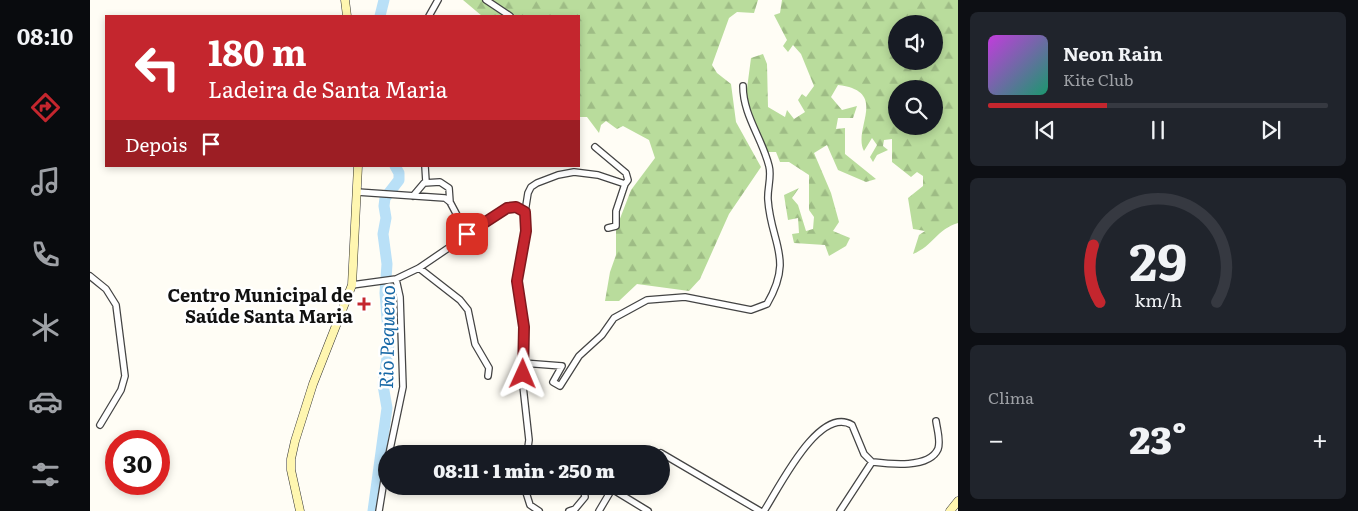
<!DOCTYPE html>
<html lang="pt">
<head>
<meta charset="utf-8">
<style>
  :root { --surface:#171b24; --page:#20242c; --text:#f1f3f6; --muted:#9ea1a6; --line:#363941; --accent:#c4262e }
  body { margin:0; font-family:Literata,serif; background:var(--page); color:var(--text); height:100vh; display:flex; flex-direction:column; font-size:19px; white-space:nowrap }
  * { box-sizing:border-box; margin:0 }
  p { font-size:16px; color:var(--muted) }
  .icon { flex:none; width:28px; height:28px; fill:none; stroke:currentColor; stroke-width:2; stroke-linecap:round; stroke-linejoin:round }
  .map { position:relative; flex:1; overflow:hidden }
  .side { display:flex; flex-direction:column; gap:12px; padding:12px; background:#0d0f14; width:400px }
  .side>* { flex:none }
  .guide { position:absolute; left:15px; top:15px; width:475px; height:152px; border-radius:0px; box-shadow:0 2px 8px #0003; background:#c4262e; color:#fff; overflow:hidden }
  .controls { position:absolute; left:798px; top:15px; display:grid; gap:10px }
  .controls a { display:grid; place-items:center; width:55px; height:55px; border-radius:50%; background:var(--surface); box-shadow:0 2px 8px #0003; font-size:25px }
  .speed { position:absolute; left:15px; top:430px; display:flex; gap:10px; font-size:25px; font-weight:700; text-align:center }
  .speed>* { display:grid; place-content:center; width:65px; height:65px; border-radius:50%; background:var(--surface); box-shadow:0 2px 8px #0003; line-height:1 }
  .speed .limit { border:8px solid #d22; background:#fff; color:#111 }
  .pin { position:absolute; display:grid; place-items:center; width:42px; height:42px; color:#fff; margin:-21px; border-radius:10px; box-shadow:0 2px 8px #0006 }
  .me { position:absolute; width:55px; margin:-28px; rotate:1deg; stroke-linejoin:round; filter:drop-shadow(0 0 4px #0008) }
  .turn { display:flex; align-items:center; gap:18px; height:105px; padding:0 20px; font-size:22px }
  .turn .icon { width:65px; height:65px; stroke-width:2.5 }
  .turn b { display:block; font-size:35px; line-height:42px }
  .then { display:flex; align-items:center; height:48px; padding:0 20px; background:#0003; gap:10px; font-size:19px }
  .big { font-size:38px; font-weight:800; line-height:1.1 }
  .side .card { flex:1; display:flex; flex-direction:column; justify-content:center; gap:8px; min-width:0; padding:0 18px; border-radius:8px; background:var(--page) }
  .side .dial { align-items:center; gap:0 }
  .dial svg { height:130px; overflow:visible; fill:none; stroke:var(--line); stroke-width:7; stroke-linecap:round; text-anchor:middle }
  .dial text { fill:var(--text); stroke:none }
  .song { display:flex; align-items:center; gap:15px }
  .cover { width:60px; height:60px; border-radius:8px; background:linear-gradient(135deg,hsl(290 70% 55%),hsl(160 70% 35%)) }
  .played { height:5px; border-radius:2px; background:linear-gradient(90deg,var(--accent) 35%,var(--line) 35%) }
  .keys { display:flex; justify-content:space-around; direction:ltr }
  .heat { display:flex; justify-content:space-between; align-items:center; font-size:28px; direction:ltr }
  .trip { position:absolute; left:288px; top:445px; width:292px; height:50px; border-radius:25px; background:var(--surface); box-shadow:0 2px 8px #0003; font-weight:800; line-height:50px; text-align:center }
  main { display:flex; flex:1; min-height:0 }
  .tab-bar { display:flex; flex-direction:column; width:90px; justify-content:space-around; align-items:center; background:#090b0e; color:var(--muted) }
  .tab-bar .icon { width:35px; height:35px }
  .tab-bar .selected { color:var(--accent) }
  .tab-bar b { font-size:22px; color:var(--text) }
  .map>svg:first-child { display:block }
  .forest { fill:url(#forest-firs); fill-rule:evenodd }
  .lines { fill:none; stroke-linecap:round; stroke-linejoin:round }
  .river { stroke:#b9e0f7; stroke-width:11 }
  .street-casing { stroke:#444; stroke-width:8 }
  .secondary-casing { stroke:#333; stroke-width:9 }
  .street { stroke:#fff; stroke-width:5.5 }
  .secondary { stroke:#fff6b0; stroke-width:8 }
  .route-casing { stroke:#7f191e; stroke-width:12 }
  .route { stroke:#c4262e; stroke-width:9 }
  .poi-dot { fill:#c4262e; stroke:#fff; stroke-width:2 }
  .labels { text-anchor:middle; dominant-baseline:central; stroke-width:5; stroke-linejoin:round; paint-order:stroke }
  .poi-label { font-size:18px; font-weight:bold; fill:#111; stroke:#fff; text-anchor:end }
  .water-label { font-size:19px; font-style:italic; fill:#1768a6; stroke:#fff }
</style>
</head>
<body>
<main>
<nav class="tab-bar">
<b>08:10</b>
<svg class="icon selected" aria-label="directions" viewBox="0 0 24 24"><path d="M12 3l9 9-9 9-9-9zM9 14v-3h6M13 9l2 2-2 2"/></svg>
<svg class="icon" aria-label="music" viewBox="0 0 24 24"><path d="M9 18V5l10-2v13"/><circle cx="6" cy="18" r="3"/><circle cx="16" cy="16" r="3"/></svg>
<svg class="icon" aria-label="phone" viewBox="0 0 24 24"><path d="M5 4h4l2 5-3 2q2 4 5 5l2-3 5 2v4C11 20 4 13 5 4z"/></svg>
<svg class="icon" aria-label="climate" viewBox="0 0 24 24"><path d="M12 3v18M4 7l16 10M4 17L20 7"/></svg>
<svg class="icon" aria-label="car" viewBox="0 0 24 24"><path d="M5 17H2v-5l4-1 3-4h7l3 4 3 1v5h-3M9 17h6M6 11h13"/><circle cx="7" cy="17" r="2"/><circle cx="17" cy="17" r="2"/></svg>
<svg class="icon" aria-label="filters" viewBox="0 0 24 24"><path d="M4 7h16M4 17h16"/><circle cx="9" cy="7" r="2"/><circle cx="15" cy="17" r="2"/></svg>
</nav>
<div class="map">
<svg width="868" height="511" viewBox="0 0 868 511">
  <defs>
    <pattern id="forest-firs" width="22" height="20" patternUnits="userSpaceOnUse" patternTransform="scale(1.25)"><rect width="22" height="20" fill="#b9dc9c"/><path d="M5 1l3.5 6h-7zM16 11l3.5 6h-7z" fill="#9ebc85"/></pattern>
  </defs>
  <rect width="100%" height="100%" fill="#fffdf5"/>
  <path class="forest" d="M373 0H668L664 13 647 12 639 18 622 65 627 73 641 84 646 122 671 167 639 214 610 279 599 291 547 284 529 301H515L520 272 526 255V229L541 190 565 158 559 140 533 126 527 129 516 121 511 125 509 133 497 117H489V16H392Z
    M692 0H868V223C847 229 843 246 823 254L829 235 835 231 823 229 818 198 833 186V176L827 172 821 177 802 162V139L794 140 793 146 798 150 787 155 783 162 780 157 787 145 782 138 774 151C762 129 800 91 748 85L741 97 752 110 767 106 763 118H748L746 129 755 128V154L786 179 776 182 748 170 737 145 724 153 741 193 749 222 743 231 760 238 756 246 739 256 735 245 704 243 702 234 709 233 708 218 698 220 694 195 709 188 702 198 708 205 716 231 723 229 724 217 719 210V175L699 162H690L686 152H678L655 104 661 58 673 54 677 64 678 107 695 117 697 110 704 119 715 112 708 100 712 94 716 97 724 86 711 54 703 45 698 52 693 46 697 40 684 15 690 13ZM806 24H844V61H806ZM806 89H844V126H806Z"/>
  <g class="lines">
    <path class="river" d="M290 16 294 0
      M283 511 297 408 293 385 299 344 295 293 297 264 293 234 296 218 294 206 295 198 309 180V173L305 166"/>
    <g class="street-casing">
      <path id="street" d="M396 0 420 16
        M339 16 348 0
        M335 166 336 182
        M267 192 355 198 360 202 377 234
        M323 196 334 183 350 182 359 188 360 202
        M518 228 526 226V211L535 184
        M329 268 370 300 378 310 385 344 399 368 398 376
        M0 276 16 289 26 305 35 376 31 390 10 425
        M262 285 306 279 329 268 417 208 426 207 435 212
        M433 363 472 366 463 382 470 386 489 356 512 335 524 318 557 300 595 297 661 310 677 304C704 258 681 244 678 200 677 189 682 177 679 166 672 138 653 115 653 86
        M571 453 670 511
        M299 454 313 387 310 297 306 279
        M437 454 439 440 433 386 434 327 427 281 436 231 435 212 438 193 441 187 447 183 468 175 484 172 508 175 535 184 538 180 536 173 505 147
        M434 486 440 505 449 511
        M289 511 296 468
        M479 511 485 509 495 497 493 486
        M509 511 522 489 558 511
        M674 511C689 488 729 405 762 425L774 454 782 462
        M750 511 782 462C799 464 839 469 848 449 851 441 847 429 846 421"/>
    </g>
    <g class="secondary-casing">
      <path id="secondary" d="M255 0 257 16
        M210 511 201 470V459L205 441 223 384 262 285 268 166
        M860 511 868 501"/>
    </g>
    <use href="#street" class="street"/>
    <use href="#secondary" class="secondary"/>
  </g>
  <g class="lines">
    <g class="route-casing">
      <path id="route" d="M377 234 417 208 426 207 435 212 436 231 427 281 434 327 433 374"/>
    </g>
    <use href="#route" class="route"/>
  </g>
  <path class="poi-dot" d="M271.5 296.5h5v5h5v5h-5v5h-5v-5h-5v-5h5z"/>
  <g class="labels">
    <g class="poi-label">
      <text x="263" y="294">Centro Municipal de<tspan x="263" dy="21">Saúde Santa Maria</tspan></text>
    </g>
    <g class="water-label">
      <text transform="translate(296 337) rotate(-89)">Rio Pequeno</text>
    </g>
  </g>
</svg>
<div class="controls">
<a><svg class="icon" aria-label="sound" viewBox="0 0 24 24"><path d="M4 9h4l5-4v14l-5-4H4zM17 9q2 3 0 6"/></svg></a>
<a><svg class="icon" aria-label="search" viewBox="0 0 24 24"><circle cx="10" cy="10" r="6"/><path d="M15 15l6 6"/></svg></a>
</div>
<div class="speed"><div class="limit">30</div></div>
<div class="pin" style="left:377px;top:234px;background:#d93025"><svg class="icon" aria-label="arrive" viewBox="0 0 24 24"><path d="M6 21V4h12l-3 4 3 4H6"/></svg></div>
<svg class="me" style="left:433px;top:374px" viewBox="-20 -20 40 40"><path d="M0-17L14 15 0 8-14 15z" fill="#c4262e" stroke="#fff" stroke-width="4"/></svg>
<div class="trip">08:11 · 1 min · 250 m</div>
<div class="guide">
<div class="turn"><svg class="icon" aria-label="left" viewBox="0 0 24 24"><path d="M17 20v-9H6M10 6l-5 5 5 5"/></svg><div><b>180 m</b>Ladeira de Santa Maria</div></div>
<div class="then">Depois<svg class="icon" aria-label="arrive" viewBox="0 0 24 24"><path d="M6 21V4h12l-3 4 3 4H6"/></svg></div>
</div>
</div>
<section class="side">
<div class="card">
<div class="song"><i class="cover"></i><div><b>Neon Rain</b><p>Kite Club</p></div></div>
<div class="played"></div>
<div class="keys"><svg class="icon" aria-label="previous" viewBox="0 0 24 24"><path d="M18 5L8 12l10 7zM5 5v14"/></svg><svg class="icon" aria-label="pause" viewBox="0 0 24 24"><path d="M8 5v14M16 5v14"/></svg><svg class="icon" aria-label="next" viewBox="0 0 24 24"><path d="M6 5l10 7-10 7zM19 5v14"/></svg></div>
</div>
<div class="card dial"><svg viewBox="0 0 100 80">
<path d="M14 69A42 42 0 1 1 86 69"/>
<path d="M14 69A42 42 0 0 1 10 34" stroke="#c4262e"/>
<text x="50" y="56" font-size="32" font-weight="700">29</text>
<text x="50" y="72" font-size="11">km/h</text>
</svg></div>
<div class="card"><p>Clima</p>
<div class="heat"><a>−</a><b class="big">23°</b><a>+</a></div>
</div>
</section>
</main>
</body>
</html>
